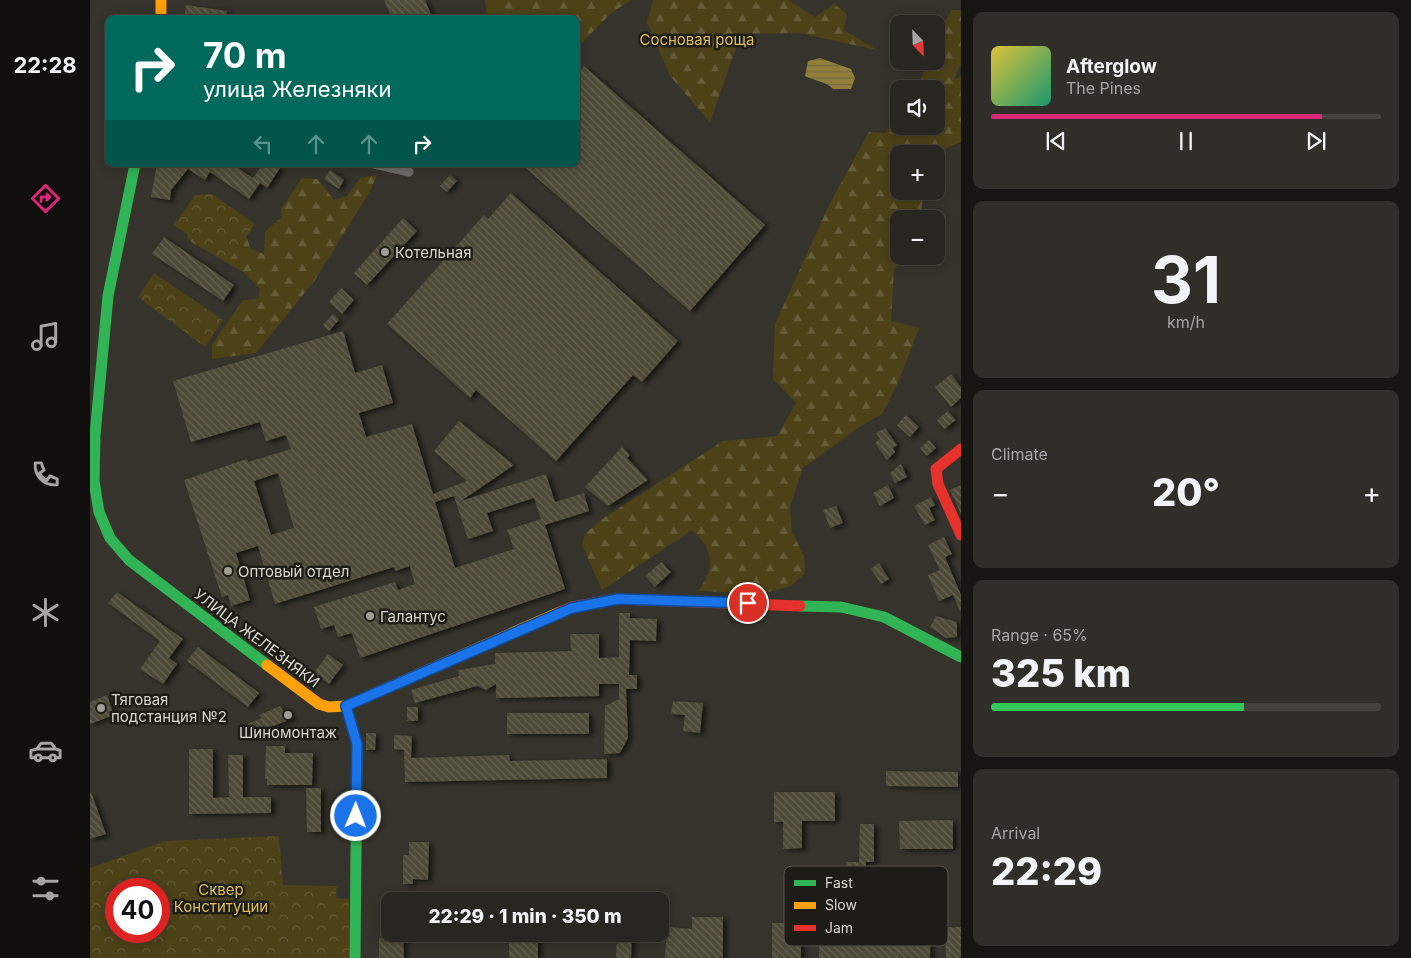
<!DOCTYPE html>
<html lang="en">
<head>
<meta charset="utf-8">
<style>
  :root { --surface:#282620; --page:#302e29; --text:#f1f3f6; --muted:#a5a5a5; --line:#44433e; --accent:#db2777 }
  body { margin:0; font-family:Inter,sans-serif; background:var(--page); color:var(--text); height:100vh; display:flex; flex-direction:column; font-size:19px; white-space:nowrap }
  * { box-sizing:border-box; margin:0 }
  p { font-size:16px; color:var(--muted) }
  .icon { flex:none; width:28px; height:28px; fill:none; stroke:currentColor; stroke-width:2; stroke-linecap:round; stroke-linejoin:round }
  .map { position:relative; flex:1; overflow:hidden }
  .panel { display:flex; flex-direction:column; gap:12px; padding:12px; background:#161512; width:450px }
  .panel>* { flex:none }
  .guide { position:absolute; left:15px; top:15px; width:475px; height:152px; border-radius:10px; box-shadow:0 2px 12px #0003,0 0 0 1px var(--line); background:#00695c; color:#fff; overflow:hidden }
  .needle { width:32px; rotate:157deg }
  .buttons { position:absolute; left:800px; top:15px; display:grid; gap:10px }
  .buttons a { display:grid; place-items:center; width:55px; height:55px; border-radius:10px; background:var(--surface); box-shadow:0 2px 12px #0003,0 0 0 1px var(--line); font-size:25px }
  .speed { position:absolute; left:15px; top:878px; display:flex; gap:10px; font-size:25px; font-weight:700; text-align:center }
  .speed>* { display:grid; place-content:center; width:65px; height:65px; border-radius:50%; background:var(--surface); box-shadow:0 2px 12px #0003,0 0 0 1px var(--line); line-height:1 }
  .speed .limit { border:8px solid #d22; background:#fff; color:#111 }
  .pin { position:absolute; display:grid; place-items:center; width:42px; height:42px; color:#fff; margin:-21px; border:2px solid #fff; border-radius:50%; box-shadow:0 1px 5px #0007 }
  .me { position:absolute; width:55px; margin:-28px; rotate:1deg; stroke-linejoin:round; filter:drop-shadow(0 0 4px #0008) }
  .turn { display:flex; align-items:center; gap:18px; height:105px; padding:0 15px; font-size:22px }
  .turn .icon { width:65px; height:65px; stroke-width:2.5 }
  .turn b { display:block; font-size:35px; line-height:42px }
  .lanes { display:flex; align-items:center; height:48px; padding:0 15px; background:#0003; justify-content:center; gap:25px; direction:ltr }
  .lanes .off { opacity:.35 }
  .big { font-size:38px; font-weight:800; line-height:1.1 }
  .panel .tile { flex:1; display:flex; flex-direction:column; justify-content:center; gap:8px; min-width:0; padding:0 18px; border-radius:10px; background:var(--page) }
  .panel .dial { align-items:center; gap:0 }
  .dial b { font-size:65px; line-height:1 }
  .song { display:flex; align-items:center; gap:15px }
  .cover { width:60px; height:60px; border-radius:8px; background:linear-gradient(135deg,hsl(50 70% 55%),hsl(160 70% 35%)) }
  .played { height:5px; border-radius:2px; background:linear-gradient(90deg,var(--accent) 85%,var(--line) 85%) }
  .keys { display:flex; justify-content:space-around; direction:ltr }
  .heat { display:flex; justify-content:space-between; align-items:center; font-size:28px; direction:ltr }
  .charge { height:8px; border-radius:4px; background:linear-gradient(90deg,#34c759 65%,var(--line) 0) }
  .trip { position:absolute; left:291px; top:892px; width:288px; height:50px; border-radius:10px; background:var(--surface); box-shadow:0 2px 12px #0003,0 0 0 1px var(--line); font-weight:800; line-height:50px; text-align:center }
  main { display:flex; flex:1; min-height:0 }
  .tabs { display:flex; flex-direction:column; width:90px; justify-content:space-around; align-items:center; background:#100f0d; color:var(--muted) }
  .tabs .icon { width:35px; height:35px }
  .tabs .current { color:var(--accent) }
  .tabs b { font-size:22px; color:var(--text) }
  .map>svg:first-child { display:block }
  .forest { fill:url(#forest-firs) }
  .park { fill:url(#park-crowns); fill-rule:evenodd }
  .water { fill:url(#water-rules) }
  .building { fill:url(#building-back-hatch); fill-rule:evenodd; filter:url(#shadow) }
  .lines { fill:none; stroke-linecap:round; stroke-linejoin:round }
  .street { stroke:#6b6a66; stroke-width:9 }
  .fast { stroke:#30b455; stroke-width:11 }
  .slow { stroke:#ff9f0a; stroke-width:11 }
  .jam { stroke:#e5322d; stroke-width:11 }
  .route-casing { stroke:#114b97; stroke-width:12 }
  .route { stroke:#1a73e8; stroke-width:9 }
  .poi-dot { fill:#9f9d95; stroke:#1e1c16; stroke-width:2 }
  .labels { text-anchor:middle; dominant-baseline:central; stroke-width:5; stroke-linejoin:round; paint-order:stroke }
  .park-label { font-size:15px; fill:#dbbe56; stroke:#1e1c16 }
  .poi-label { font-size:15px; fill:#d8d6ce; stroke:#1e1c16; text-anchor:start }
  .street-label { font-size:15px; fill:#d8d6ce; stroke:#1e1c16 }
  .key { fill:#1e1c16; stroke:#56544d; stroke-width:1 }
  .key-label { font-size:14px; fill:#d8d6ce }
</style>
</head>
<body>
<main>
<nav class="tabs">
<b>22:28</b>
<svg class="icon current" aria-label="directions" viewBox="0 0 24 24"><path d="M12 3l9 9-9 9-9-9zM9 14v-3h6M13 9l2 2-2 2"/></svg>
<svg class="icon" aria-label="music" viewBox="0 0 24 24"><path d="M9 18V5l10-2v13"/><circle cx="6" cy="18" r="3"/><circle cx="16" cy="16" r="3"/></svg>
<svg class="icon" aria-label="phone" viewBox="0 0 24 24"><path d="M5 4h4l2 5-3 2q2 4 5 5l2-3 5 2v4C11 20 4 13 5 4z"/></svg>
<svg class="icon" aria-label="climate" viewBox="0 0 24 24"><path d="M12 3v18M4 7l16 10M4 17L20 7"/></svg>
<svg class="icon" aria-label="car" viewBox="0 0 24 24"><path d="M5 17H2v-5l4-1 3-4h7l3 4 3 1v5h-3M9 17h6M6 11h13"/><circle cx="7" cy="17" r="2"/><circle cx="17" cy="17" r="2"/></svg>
<svg class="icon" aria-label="filters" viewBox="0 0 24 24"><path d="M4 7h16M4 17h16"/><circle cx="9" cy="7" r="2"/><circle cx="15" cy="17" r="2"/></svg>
</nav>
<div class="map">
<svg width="871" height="958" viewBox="0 0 871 958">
  <defs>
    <pattern id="forest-firs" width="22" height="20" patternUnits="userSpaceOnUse" patternTransform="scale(1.25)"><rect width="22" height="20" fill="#4c4117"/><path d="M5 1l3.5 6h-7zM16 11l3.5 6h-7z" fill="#655c38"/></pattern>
    <pattern id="park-crowns" width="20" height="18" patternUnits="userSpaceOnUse" patternTransform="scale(1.25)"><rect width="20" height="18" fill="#4c4117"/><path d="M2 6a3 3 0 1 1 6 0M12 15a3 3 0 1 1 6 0" fill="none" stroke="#655c38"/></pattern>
    <pattern id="water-rules" width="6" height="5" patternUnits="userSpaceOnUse" patternTransform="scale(1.25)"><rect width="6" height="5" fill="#917e3a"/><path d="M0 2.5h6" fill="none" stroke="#75683b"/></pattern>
    <pattern id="building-back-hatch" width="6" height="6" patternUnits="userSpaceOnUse" patternTransform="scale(1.25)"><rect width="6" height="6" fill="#4e4937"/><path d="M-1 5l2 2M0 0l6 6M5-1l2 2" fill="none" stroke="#676253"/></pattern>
    <filter id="shadow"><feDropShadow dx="4" dy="2" stdDeviation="2.5" flood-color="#0009"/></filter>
  </defs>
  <rect width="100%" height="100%" fill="#35332b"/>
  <path class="forest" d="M395 0H541L520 14 486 49V19H397Z
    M563 0H699L725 17 744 4 757 14 754 30 787 50 709 33 651 34 620 122 580 76 557 22Z
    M862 10H871V64L863 81 871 76V142L843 154H809V191H834L830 219H809V256H819L804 269 801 321 829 328 810 378 793 413 768 428 713 468 700 506 702 532 714 556 715 573 701 586 672 594 608 591C626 568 624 549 602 530L512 590 492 545 495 534 512 519 633 441 687 436 706 403 683 379 685 324 740 203 779 132 795 133 809 115V126H846V89H828L837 61H846V35Z
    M287 175 280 191 225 280 166 353 122 359V344L153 300 168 299 170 289 153 272 98 240 96 226 134 239 156 236 161 249 174 254 175 231 192 217 191 209 212 178 227 179 244 200 257 196 270 178Z"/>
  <path class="park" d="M122 194 165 224 138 262 84 225 105 195Z
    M64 273 133 320 115 347 48 297Z
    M189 836 193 885 247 886 246 898 259 899V958H0V868L75 841ZM26 889H69V931H26Z"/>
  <path class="water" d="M730 58 761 69 765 78 761 89H743C735 81 725 81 715 76L718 61Z"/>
  <path class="building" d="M294 0H335L343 19H302Z
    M96 5 137 11 136 19H94Z
    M494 66 675 225 600 311 431 164H486V75Z
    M67 164H142L163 178 173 164H183L190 168 177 188 170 183 159 199 120 172 115 180 98 169 81 190 80 200 61 197Z
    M240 170 254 180 249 189 234 179Z
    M360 175 367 181 357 192 350 186Z
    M421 193 588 341 552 382 543 375 466 461 386 390 380 398 297 324 394 215 398 219Z
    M313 218 327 231 277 285 264 273Z
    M74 237 144 285 133 301 62 254Z
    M251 288 264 300 252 314 239 302Z
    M243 314 249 320 239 331 233 325Z
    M253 331 265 373 292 365 303 403 269 413 276 437 322 424 343 494 377 481 344 451 369 421 424 465 371 501 456 474 465 502 494 493 499 511 455 525 475 589 270 658 262 633 248 637 244 625 231 629 224 607 305 582 308 590 325 584 320 566 305 571 304 567 185 604 168 546 146 553 160 600 141 606 138 595 132 597 94 480 157 459 158 462 201 449 196 435 176 441 170 422 101 442 83 381ZM188 473 204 528 181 535 164 481ZM364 496 378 539 403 531 397 513 444 498 451 519 417 530 424 549 365 568 345 502Z
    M861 374 871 387V398L861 407 845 387Z
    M858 411 866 420 854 429 847 420Z
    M816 415 829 427 820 437 807 425Z
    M795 428 807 445 803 448 805 452 797 460 785 443 790 439 786 433Z
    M839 440 846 448 837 456 830 448Z
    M532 447 540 455 537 458 558 480 518 506 495 487Z
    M811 464 817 477 805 483 800 473Z
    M798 485 804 498 790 506 783 493Z
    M871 485V514L860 490Z
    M841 497 845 505 839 508 845 520 835 525 824 506Z
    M746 506 753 523 740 528 733 510Z
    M854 537 862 554 855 557 871 595V613L863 595 849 601 838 575 850 570 838 545Z
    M571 562 581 572 565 587 555 576Z
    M789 563 799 579 791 584 781 569Z
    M27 592 93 639 79 658 87 664 73 684 50 669 70 641 18 603Z
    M529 613H540V618L567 619 566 641 540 640 539 675H547V689H536L538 738 530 753 514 754 515 706 529 699V684H509V696L406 698V684L396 690 387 686 325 703 321 690 369 676 368 670 405 664V653L481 651 480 634H509V658L529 657Z
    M846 616 867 622V637L856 638 840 627Z
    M108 647 169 693 158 707 97 661Z
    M238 654 253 665 239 684 224 673Z
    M17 695 24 715 0 724V702Z
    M583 701 613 703 610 733 593 731 595 715 581 714Z
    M190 706 193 711 198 709 202 719 153 737 149 727 172 718 169 715Z
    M317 707H328V721H317Z
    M417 713H499V734H417Z
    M276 733H286L285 750H276Z
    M304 735 322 736 321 758 419 755 420 761 517 759V778L315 782 314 750 304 749Z
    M176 746H195V753H223L222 785H177V779H175Z
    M99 749H123V798L139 797 138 755H153V797H181V813L99 814Z
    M796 771 868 772V787L796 786Z
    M216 788H231V832H217Z
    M1 792 16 834 0 839V793Z
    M684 792H745V821H712V848L693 849V822H684Z
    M863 820V849H810L809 821Z
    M770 824H784V862H776V874L756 873V862H769Z
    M319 842H339L338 880 323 879V884H313V855H319Z
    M730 899 768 900V927L799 928V903L841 904 840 958H729Z
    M602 917H633V958H575L577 927 602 929Z
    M682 923H711V958H682Z
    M855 927H871V958H856Z
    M301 934H313L314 958H289V938H301Z
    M419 934H448V958H419Z
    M527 934H542L541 958H526Z"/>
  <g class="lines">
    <path class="street" d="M284 164 319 172"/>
    <path class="fast" d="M45 164 18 296 5 435 4 481 9 512 20 538 39 560 177 665
      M710 606 751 607 794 617 871 657
      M256 706 267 744 265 958"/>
    <path class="slow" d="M71 0V19
      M177 665 229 704 239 707 256 706 470 612"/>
    <path class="jam" d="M871 449 846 469 848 484 871 535
      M470 612 482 607 528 599 710 606"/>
  </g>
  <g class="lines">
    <g class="route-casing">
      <path id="route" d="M266 816 267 744 256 706 482 608 528 599 658 603"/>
    </g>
    <use href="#route" class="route"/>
  </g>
  <g class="poi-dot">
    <circle cx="295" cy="252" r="5"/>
    <circle cx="138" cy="571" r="5"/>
    <circle cx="280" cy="616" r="5"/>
    <circle cx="11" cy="708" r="5"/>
    <circle cx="198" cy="715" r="5"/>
  </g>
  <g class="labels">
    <g class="park-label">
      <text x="607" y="39">Сосновая роща</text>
      <text x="131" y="889">Сквер<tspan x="131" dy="17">Конституции</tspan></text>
    </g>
    <g class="poi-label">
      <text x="305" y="252">Котельная</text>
      <text x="148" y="571">Оптовый отдел</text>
      <text x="290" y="616">Галантус</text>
      <text x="21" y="699">Тяговая<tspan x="21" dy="17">подстанция №2</tspan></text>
      <text x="198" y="732" text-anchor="middle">Шиномонтаж</text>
    </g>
    <g class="street-label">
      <text transform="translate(167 638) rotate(37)">УЛИЦА ЖЕЛЕЗНЯКИ</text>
    </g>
  </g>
  <rect x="694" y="866" width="164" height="80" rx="8" class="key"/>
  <rect x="704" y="880" width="22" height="6" fill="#30b455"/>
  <rect x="704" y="902" width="22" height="7" fill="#ff9f0a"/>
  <rect x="704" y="925" width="22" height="6" fill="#e5322d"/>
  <g class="key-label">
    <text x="735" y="888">Fast</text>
    <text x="735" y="910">Slow</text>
    <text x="735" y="933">Jam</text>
  </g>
</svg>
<div class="buttons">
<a><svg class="needle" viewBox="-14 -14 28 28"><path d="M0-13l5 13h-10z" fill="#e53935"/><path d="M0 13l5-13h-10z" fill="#a5a5a5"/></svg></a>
<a><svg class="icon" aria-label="sound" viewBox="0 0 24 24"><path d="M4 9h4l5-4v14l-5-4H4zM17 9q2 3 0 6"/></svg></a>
<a>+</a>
<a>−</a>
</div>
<div class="speed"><div class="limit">40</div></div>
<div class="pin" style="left:658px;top:603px;background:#d93025"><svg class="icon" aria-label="arrive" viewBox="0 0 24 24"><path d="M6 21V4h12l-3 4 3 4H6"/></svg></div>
<svg class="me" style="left:266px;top:816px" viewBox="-20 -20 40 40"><circle r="17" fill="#1a73e8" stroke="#fff" stroke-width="3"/><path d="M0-11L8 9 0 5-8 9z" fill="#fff"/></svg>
<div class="trip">22:29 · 1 min · 350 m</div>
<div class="guide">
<div class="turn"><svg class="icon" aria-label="right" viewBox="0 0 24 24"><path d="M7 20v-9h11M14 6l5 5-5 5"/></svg><div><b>70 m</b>улица Железняки</div></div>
<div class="lanes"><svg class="icon off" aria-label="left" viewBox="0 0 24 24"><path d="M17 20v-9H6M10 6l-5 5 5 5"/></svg><svg class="icon off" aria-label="ahead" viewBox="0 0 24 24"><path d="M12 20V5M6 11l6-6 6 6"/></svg><svg class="icon off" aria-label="ahead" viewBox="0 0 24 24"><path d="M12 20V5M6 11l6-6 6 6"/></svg><svg class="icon" aria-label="right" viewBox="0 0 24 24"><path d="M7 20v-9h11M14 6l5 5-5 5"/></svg></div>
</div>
</div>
<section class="panel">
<div class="tile">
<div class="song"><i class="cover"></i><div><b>Afterglow</b><p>The Pines</p></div></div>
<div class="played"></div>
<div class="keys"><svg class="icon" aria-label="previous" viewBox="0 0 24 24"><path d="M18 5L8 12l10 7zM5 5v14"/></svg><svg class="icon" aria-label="pause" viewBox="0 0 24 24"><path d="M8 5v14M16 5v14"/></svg><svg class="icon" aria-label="next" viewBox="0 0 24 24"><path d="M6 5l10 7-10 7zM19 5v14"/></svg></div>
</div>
<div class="tile dial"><b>31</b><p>km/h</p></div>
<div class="tile"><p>Climate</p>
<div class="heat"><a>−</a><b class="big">20°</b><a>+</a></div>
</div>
<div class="tile"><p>Range · 65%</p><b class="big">325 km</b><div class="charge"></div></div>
<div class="tile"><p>Arrival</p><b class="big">22:29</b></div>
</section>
</main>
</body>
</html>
